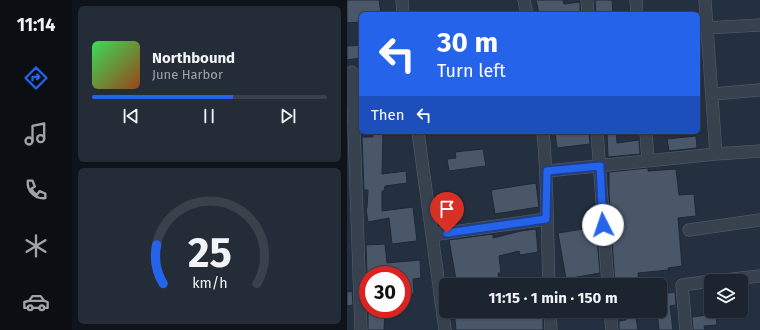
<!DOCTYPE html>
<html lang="en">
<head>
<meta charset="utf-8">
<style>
  :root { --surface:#1b242f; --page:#242c37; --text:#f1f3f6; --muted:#a0a4aa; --line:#39414b; --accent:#2563eb }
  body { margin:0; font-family:"Fira Sans",sans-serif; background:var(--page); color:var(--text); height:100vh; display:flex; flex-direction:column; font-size:15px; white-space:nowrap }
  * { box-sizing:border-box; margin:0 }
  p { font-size:13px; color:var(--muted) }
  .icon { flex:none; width:22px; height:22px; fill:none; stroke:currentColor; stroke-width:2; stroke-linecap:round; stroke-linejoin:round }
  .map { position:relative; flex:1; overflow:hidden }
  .drawer { display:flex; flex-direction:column; gap:6px; padding:6px; background:#0f141a; width:275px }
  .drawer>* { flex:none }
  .top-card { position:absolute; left:12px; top:12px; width:341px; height:122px; border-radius:6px; box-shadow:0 1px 3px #0004,0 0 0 1px var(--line); background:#2563eb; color:#fff; overflow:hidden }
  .fabs { position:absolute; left:357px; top:274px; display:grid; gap:8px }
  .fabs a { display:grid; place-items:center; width:44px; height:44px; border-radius:6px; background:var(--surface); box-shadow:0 1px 3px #0004,0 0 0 1px var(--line); font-size:20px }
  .speed { position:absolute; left:12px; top:266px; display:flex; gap:8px; font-size:20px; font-weight:700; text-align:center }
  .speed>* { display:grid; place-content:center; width:52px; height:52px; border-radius:50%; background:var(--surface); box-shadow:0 1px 3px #0004,0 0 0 1px var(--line); line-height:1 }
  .speed .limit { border:6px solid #d22; background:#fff; color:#111 }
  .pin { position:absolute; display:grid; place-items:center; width:34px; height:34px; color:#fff; margin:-41px -17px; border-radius:50% 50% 50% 0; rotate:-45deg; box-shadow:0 0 4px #0007 }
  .pin .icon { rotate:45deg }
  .me { position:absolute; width:44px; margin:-22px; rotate:356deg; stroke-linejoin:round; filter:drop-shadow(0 0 3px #0008) }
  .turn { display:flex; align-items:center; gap:14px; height:84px; padding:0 12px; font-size:18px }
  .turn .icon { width:52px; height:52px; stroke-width:2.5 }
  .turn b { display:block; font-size:28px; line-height:34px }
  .then { display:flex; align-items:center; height:38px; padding:0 12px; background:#0003; gap:8px; font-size:15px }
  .drawer .card { flex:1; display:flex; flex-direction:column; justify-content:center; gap:6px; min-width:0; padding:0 14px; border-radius:6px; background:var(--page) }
  .drawer .dial { align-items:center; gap:0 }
  .dial svg { height:104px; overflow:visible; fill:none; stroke:var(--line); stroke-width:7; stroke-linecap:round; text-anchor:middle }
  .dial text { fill:var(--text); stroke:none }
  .song { display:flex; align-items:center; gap:12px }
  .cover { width:48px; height:48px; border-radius:6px; background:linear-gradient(135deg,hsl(130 70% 55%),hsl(20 70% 35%)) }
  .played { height:4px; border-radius:2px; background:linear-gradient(90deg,var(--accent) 60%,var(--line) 60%) }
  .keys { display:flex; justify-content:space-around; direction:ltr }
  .trip { position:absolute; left:92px; top:278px; width:228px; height:40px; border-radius:6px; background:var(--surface); box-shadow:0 1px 3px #0004,0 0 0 1px var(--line); font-weight:700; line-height:40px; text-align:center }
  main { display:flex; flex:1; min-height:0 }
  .tabs { display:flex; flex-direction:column; width:72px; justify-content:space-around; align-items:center; background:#0b0e13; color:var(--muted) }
  .tabs .icon { width:28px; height:28px }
  .tabs .active { color:var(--accent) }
  .tabs b { font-size:18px; color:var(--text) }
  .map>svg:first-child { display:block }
  .building { fill:#4a5768; stroke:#1f2936 }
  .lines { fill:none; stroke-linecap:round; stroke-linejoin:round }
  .minor-casing { stroke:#56606d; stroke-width:13 }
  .minor { stroke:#38424f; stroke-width:12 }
  .route-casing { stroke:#184099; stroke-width:10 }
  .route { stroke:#2563eb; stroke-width:7 }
</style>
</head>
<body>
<main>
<nav class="tabs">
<b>11:14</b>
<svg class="icon active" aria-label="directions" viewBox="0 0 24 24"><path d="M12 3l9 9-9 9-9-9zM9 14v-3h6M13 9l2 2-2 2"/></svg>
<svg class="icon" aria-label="music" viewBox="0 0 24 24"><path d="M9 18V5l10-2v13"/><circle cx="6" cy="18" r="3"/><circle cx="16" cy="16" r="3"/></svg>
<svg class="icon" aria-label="phone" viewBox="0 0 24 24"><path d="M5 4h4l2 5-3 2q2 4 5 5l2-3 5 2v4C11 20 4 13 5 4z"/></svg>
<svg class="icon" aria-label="climate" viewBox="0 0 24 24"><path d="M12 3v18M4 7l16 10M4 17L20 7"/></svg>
<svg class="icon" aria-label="car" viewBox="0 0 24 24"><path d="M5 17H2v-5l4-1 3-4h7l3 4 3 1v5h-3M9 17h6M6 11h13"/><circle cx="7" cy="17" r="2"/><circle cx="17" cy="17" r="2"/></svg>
</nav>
<section class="drawer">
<div class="card">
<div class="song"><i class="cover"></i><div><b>Northbound</b><p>June Harbor</p></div></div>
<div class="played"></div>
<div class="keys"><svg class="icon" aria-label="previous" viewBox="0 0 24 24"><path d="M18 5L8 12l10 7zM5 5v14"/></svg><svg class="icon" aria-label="pause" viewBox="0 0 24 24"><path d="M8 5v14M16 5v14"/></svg><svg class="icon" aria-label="next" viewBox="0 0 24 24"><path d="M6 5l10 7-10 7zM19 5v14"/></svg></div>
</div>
<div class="card dial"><svg viewBox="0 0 100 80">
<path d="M14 69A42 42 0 1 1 86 69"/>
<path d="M14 69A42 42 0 0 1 9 39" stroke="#2563eb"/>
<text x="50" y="56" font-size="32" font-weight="700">25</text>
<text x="50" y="72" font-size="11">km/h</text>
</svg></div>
</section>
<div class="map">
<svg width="413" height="330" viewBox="0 0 413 330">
  <rect width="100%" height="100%" fill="#24303f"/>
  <path class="building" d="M0 0H32L34 13 14 14V22L0 23Z
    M189 0H216L217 4 233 2V13L192 14Z
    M248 0H265L266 14H249Z
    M14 45V58L0 60V46Z
    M26 132H36L35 174 59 171 60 183 38 186 37 191H35V211L66 207 70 241 45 244 42 218 21 222 19 208H20L21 190H17L15 137H26Z
    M208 132H242L243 144 210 148Z
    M260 132H269L270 143 292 140 293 154 261 157Z
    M349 136 350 148 322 151 320 139Z
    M136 149 139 166 102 171 100 159 109 158 108 152Z
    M301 168V171L329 169 332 195 347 194 349 216 331 218 335 266 321 268 322 270 291 273 292 285H268L262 193V172Z
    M189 183 192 207 148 214 144 190Z
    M249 227 253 273 219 279 211 233Z
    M189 229 191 252 173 255 172 251 152 256 154 273H151L153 285H110L102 240 146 234V238L174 231Z
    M38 244 40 263 73 260 74 278 66 279 67 294 55 295V275H20L19 245Z
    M5 291 6 305 0 306V292Z
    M328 292 329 305 323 306 326 330H312L310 312H313V294Z
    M21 309H38L37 330H21Z
    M107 311H196V330H109Z
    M278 311H288L291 330H272V321L279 320Z
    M369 314 370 325 357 326 358 330H346L345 317Z"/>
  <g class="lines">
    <g class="minor-casing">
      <path id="minor" d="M55 0 56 14
        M177 0 180 14
        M240 0 241 14
        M289 0 290 14
        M359 28 413 25
        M5 72 14 330
        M366 94 413 90
        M71 132 98 330
        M196 132C201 183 200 234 202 285
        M250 132 261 285
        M299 132 301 161
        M369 154 413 151
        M200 171 369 154 358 0
        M342 230 413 220
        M85 235 199 219
        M368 281 413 276
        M203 311 204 330
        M263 311 265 330
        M339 330 335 285 364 281"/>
    </g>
    <use href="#minor" class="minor"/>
  </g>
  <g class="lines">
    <g class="route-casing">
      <path id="route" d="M100 233 199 219 200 171 253 166 256 225"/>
    </g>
    <use href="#route" class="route"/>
  </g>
</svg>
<div class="fabs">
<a><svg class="icon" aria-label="layers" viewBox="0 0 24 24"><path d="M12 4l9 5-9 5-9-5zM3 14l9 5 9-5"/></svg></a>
</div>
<div class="speed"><div class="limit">30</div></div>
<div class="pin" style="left:100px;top:233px;background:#d93025"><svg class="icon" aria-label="arrive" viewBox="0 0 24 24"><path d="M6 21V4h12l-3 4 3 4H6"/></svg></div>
<svg class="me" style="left:256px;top:225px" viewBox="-20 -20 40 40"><circle r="19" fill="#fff"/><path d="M0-13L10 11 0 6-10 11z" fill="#2563eb"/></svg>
<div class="trip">11:15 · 1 min · 150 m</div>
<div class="top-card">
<div class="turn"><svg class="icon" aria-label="left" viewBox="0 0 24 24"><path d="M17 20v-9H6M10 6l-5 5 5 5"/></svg><div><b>30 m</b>Turn left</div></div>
<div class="then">Then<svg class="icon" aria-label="left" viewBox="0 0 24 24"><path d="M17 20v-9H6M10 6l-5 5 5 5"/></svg></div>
</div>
</div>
</main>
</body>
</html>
